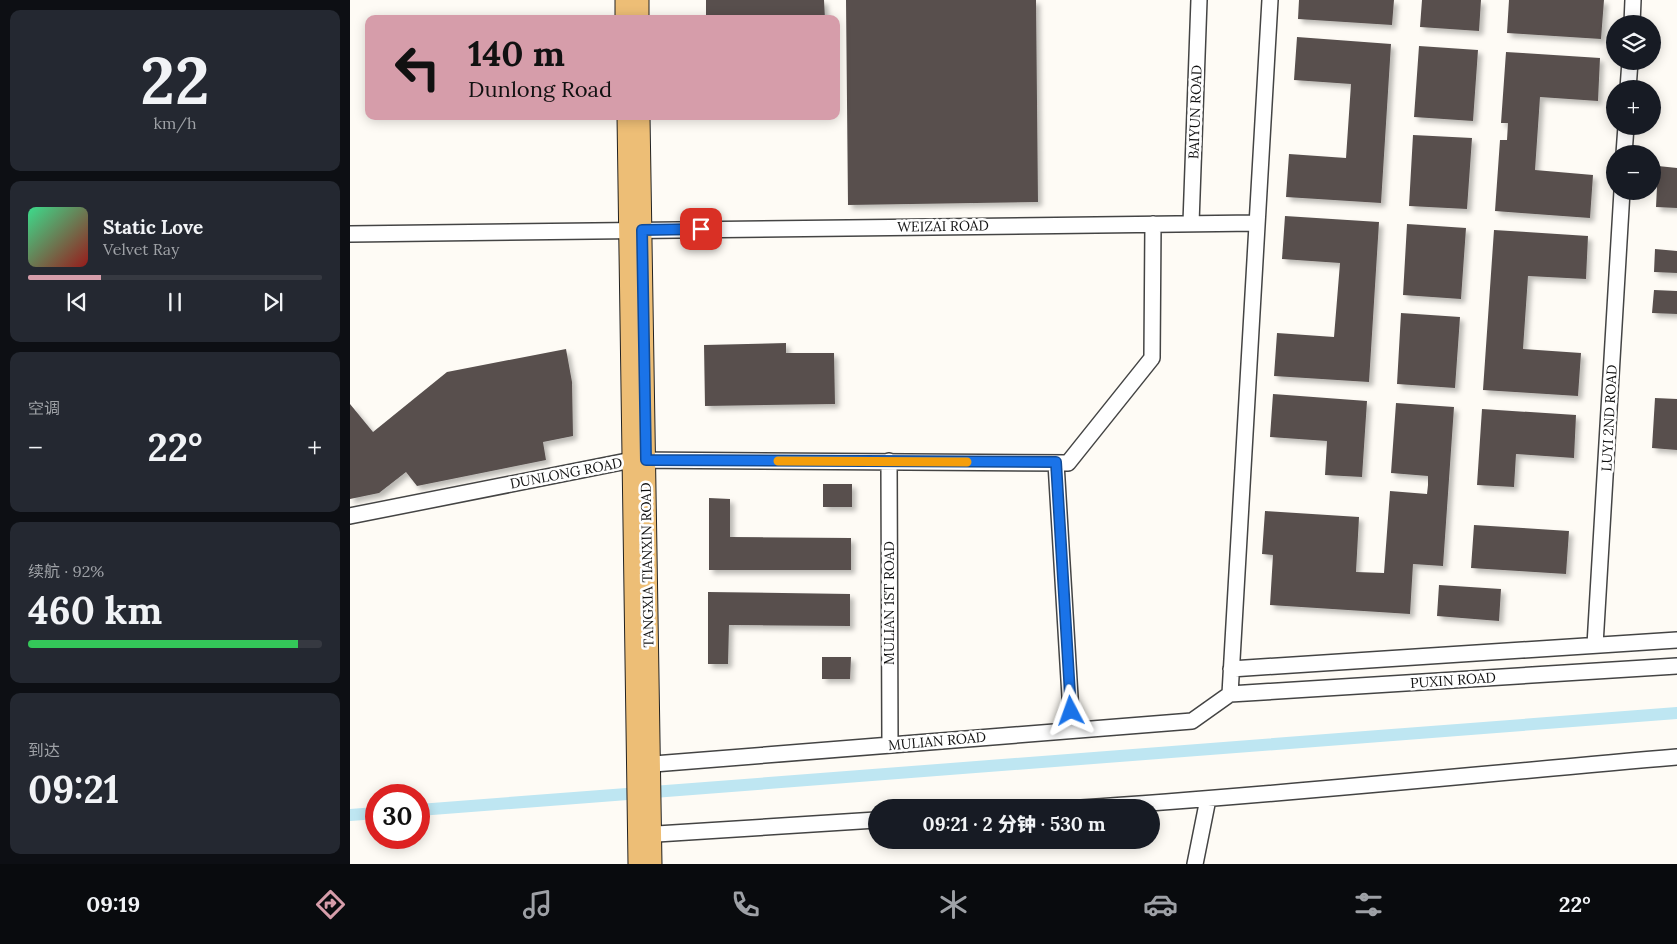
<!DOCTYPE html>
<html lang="zh">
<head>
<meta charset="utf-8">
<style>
  :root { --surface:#171b24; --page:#242831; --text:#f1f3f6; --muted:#9ea1a6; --line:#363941; --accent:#d69daa }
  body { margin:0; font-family:Lora,"Noto Sans SC",serif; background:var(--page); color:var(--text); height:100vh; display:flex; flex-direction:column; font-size:19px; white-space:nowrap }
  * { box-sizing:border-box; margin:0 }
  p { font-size:16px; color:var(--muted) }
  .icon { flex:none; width:28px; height:28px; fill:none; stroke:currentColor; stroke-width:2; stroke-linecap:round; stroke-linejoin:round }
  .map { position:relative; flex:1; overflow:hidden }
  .sheet { display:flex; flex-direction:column; gap:10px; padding:10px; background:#0d0f14; width:350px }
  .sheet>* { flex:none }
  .guide { position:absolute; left:15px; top:15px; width:475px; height:105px; border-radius:10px; box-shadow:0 2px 12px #0003; background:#d69daa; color:#111; overflow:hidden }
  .fabs { position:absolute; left:1256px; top:15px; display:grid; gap:10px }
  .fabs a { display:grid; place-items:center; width:55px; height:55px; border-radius:50%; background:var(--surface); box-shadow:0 2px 12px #0003; font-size:25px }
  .speed { position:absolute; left:15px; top:784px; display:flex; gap:10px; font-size:25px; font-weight:700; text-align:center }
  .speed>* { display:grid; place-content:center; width:65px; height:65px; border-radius:50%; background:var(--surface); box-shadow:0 2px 12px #0003; line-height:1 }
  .speed .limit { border:8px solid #d22; background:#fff; color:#111 }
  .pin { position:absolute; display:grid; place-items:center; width:42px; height:42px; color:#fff; margin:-21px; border-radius:10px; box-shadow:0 2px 8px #0006 }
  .me { position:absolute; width:55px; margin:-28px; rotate:356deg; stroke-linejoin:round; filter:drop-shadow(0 0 4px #0008) }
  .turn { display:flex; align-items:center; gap:18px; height:105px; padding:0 20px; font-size:22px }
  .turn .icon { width:65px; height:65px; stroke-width:2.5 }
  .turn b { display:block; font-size:35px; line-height:42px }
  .big { font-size:38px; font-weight:800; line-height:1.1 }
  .sheet .card { flex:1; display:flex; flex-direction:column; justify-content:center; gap:8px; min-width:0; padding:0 18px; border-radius:10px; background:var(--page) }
  .sheet .dial { align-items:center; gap:0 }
  .dial b { font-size:65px; line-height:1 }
  .song { display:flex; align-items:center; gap:15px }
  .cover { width:60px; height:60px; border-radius:8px; background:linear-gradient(135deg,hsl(150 70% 55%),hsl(0 70% 35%)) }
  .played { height:5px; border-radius:2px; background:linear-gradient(90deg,var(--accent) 25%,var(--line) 25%) }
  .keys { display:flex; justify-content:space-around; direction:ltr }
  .heat { display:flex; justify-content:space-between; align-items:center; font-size:28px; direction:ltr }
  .charge { height:8px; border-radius:4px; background:linear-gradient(90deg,#34c759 92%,var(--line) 0) }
  .trip { position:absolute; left:518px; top:799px; width:292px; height:50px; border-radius:25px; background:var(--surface); box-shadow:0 2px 12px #0003; font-weight:800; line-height:50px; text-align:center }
  .menu { display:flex; height:80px; justify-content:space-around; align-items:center; background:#090b0e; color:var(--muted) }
  .menu .icon { width:35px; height:35px }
  .menu .selected { color:var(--accent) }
  .menu b { font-size:22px; color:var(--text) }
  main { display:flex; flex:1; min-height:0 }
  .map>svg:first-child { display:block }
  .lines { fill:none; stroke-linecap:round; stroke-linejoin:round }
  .canal { stroke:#bee6f2; stroke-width:12 }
  .building { fill:#58504e; filter:url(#shadow) }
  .minor-casing { stroke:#444; stroke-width:18 }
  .major-casing { stroke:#222; stroke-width:21 }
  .minor { stroke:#fff; stroke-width:15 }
  .major { stroke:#edbe76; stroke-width:19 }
  .route-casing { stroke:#114b97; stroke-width:12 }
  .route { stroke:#1a73e8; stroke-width:9 }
  .slow { stroke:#f59e0b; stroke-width:9 }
  .labels { text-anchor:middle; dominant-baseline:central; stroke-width:5; stroke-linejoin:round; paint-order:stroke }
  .street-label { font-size:14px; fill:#111; stroke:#fff }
</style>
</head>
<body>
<main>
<section class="sheet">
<div class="card dial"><b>22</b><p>km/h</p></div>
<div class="card">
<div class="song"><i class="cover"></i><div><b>Static Love</b><p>Velvet Ray</p></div></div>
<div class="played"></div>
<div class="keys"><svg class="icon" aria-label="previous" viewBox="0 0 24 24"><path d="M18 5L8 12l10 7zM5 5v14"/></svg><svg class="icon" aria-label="pause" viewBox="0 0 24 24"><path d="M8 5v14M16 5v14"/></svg><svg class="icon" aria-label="next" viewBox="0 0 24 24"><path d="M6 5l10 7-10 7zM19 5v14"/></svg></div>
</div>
<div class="card"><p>空调</p>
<div class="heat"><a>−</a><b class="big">22°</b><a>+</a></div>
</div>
<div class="card"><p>续航 · 92%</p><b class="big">460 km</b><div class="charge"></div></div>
<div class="card"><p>到达</p><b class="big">09:21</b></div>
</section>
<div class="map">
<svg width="1327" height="864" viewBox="0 0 1327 864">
  <defs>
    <filter id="shadow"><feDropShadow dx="4" dy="4" stdDeviation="2.5" flood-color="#0004"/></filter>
  </defs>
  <rect width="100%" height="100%" fill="#fefbf5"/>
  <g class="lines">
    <path class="canal" d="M69 810 1327 713
      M0 815 26 813"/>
  </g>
  <path class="building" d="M356 0H474L475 19H356Z
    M496 0H686L688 202 498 205Z
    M949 0H1044L1042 25 948 19Z
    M1072 0H1131L1129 31 1070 27Z
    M1159 0H1254L1251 39 1157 33Z
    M947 37 1041 44 1031 203 936 197 939 154 996 158 1001 84 944 80Z
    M1069 46 1128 50 1123 121 1064 117Z
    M1156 52 1250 58 1248 101 1190 97 1185 170 1243 175 1240 218 1145 211 1150 140H1157L1158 123H1151Z
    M1063 135 1122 138 1117 209 1059 206Z
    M1308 166 1327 168V208L1306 207Z
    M935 216 1029 222 1019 382 924 376 927 333 984 337 990 263 932 259Z
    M1057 224 1116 228 1111 299 1053 295Z
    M1144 230 1238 236 1236 279 1178 276 1173 349 1231 353 1228 396 1133 390Z
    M1305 249 1327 251V273L1304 272Z
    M1304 290 1327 291V314L1302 313Z
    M1051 313 1110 317 1105 388 1047 384Z
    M436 343V353H484L485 404 355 406 354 345Z
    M216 349 222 382 223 436 193 442 196 460 67 486 56 472 29 493 0 499V404L23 432 97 372Z
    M923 394 1017 401 1012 477 975 475 977 441 920 437Z
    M1305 398 1327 399V450L1302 448Z
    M1046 403 1104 407 1093 566 1063 564 1060 614 920 605 923 555 912 554 915 511 1009 517 1006 572 1034 573 1040 491 1077 494 1078 485V476L1041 473Z
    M1132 409 1226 415 1224 458 1166 454 1164 487 1127 485Z
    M473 484H502V507H473Z
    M359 498 380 499V537L501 538V570H359Z
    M1124 525 1219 531 1216 574 1121 568Z
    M1089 585 1151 589 1149 621 1087 616Z
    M358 592 500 594V626L379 625 378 664H358Z
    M472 657H501L500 679H472Z"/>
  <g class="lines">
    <g class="minor-casing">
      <path id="minor" d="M1282 24 1283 0
        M1278 89 1280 61
        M1274 154 1276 126
        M841 223 849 0
        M0 234 907 223
        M539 461 540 745
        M706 463 722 730
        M0 516 282 460 718 463 802 358 803 224
        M1245 645 1272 191
        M881 669 1327 640
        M880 694 920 0
        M880 694 1327 666
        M291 765 842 721 880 694
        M731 808C930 795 1128 774 1327 757
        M291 835 526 820
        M845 864 858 799"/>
    </g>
    <g class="major-casing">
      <path id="major" d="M275 0V19
        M289 0V19
        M277 116 288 864
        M290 116 302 864"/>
    </g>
    <use href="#minor" class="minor"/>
    <use href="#major" class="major"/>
  </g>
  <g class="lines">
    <g class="route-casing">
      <path id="route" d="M351 229 292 230 296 460 706 462 721 711"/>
    </g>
    <use href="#route" class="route"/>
    <path class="slow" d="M428 461 617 462"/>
  </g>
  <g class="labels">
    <g class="street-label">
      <text transform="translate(845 112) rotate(-88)">BAIYUN ROAD</text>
      <text transform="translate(593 226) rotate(-1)">WEIZAI ROAD</text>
      <text transform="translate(1259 418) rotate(-87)">LUYI 2ND ROAD</text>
      <text transform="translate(216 473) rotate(-11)">DUNLONG ROAD</text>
      <text transform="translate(297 565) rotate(-91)">TANGXIA TIANXIN ROAD</text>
      <text transform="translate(539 603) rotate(-90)">MULIAN 1ST ROAD</text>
      <text transform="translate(1103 680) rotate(-4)">PUXIN ROAD</text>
      <text transform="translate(587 741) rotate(-5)">MULIAN ROAD</text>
    </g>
  </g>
</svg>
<div class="fabs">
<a><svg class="icon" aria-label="layers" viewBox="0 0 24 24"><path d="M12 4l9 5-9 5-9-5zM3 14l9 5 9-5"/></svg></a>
<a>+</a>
<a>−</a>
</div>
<div class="speed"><div class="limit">30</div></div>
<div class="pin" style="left:351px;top:229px;background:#d93025"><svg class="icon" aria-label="arrive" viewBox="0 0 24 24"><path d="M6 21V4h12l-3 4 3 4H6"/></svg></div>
<svg class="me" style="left:721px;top:711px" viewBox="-20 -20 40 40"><path d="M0-17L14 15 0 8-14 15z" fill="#1a73e8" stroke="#fff" stroke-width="4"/></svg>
<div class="trip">09:21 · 2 分钟 · 530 m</div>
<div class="guide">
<div class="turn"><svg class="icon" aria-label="left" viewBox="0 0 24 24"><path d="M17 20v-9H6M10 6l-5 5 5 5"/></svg><div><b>140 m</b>Dunlong Road</div></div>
</div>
</div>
</main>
<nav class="menu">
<b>09:19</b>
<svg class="icon selected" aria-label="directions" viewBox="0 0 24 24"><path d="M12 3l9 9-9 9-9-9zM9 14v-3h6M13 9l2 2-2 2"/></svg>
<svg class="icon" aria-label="music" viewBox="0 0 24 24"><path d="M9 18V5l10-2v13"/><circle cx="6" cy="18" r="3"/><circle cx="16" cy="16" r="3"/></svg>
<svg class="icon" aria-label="phone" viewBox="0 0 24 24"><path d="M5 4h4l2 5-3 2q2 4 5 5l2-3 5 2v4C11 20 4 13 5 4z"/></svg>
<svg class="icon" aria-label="climate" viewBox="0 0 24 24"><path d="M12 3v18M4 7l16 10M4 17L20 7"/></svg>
<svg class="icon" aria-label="car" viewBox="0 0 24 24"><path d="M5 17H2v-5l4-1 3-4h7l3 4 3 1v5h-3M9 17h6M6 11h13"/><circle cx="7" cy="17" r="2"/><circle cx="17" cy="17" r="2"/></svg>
<svg class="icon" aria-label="filters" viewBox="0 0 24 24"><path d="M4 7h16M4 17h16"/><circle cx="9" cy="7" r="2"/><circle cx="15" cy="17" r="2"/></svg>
<b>22°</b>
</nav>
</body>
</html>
